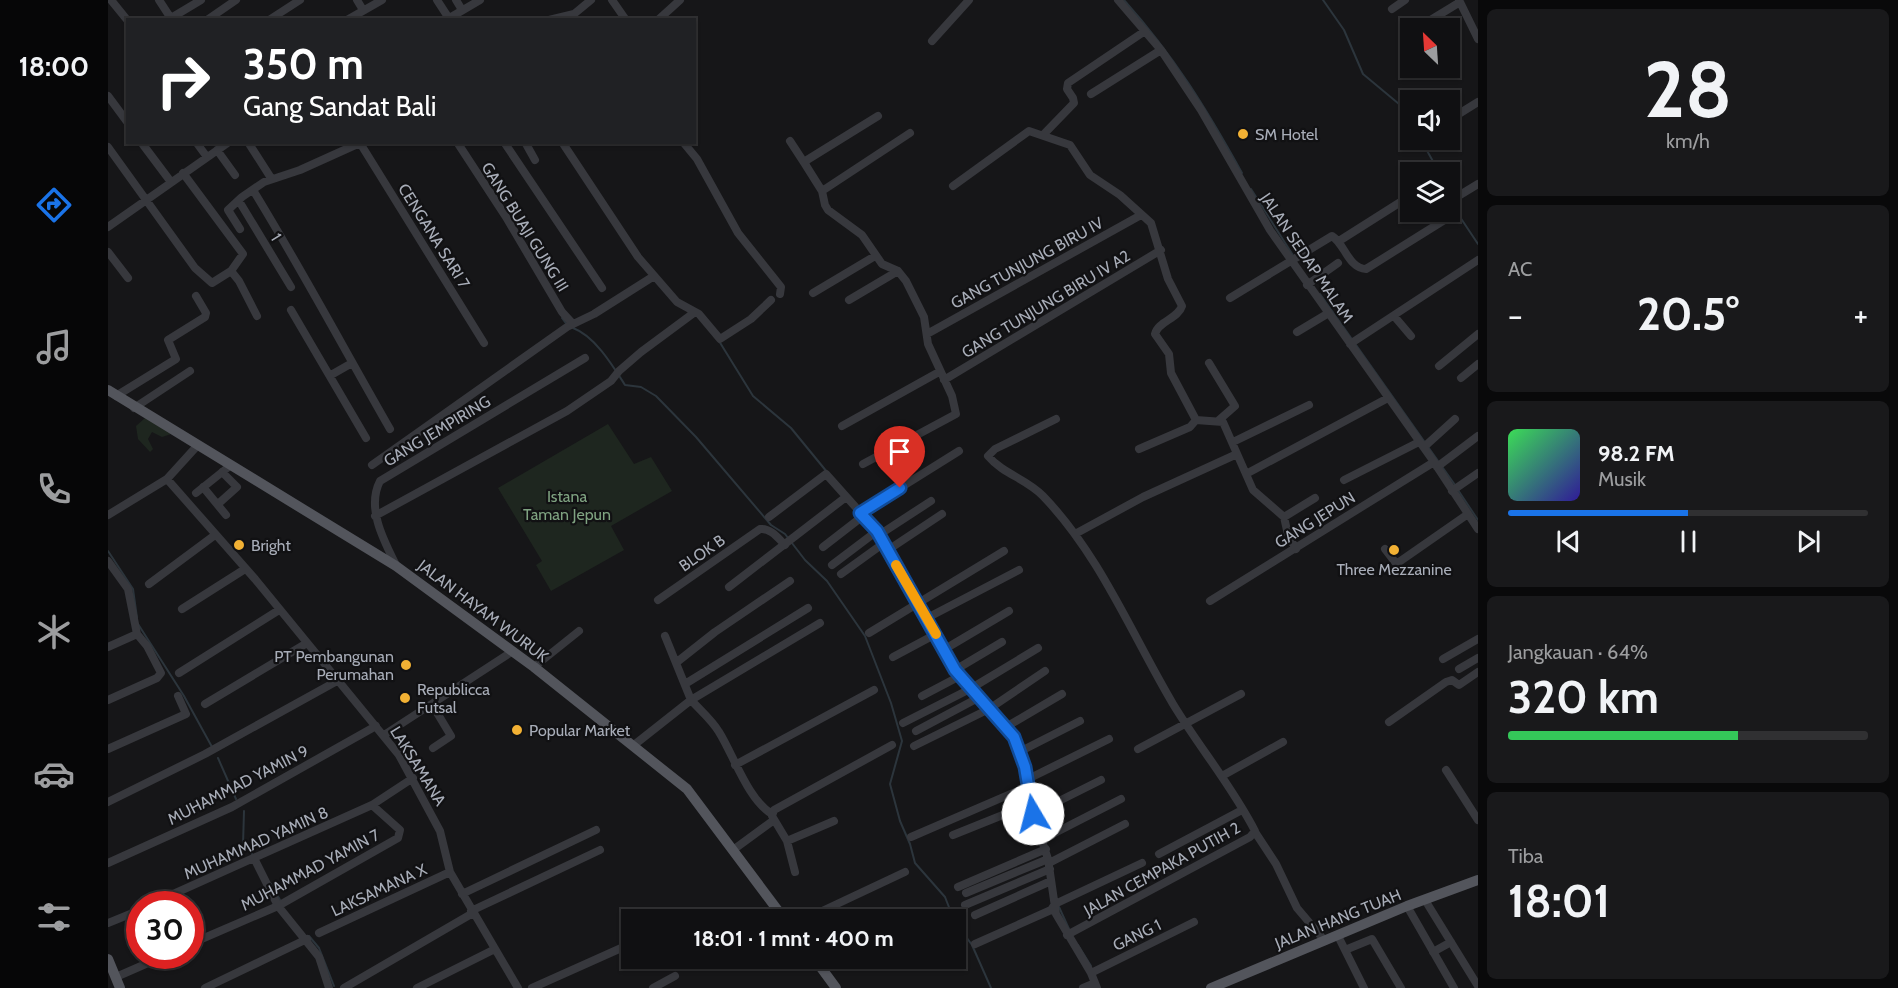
<!DOCTYPE html>
<html lang="id">
<head>
<meta charset="utf-8">
<style>
  :root { --surface:#101012; --page:#19191b; --text:#f1f3f6; --muted:#9c9d9f; --line:#303032; --accent:#1a73e8 }
  body { margin:0; font-family:Cabin,sans-serif; background:var(--page); color:var(--text); height:100vh; display:flex; flex-direction:column; font-size:22px; white-space:nowrap }
  * { box-sizing:border-box; margin:0 }
  p { font-size:20px; color:var(--muted) }
  .icon { flex:none; width:33px; height:33px; fill:none; stroke:currentColor; stroke-width:2; stroke-linecap:round; stroke-linejoin:round }
  .map { position:relative; flex:1; overflow:hidden }
  .side { display:flex; flex-direction:column; gap:9px; padding:9px; background:#09090a; width:420px }
  .side>* { flex:none }
  .hud { position:absolute; left:18px; top:18px; width:570px; height:126px; border-radius:0px; box-shadow:0 2px 4px #0004,0 0 0 2px var(--line); background:#202124; color:#fff; overflow:hidden }
  .needle { width:39px; rotate:335deg }
  .fabs { position:absolute; left:1292px; top:18px; display:grid; gap:12px }
  .fabs a { display:grid; place-items:center; width:60px; height:60px; border-radius:0px; background:var(--surface); box-shadow:0 2px 4px #0004,0 0 0 2px var(--line); font-size:30px }
  .speed { position:absolute; left:18px; top:891px; display:flex; gap:12px; font-size:30px; font-weight:700; text-align:center }
  .speed>* { display:grid; place-content:center; width:78px; height:78px; border-radius:50%; background:var(--surface); box-shadow:0 2px 4px #0004,0 0 0 2px var(--line); line-height:1 }
  .speed .limit { border:9px solid #d22; background:#fff; color:#111 }
  .pin { position:absolute; display:grid; place-items:center; width:51px; height:51px; color:#fff; margin:-62px -26px; border-radius:50% 50% 50% 0; rotate:-45deg; box-shadow:0 0 6px #0007 }
  .pin .icon { rotate:45deg }
  .me { position:absolute; width:66px; margin:-33px; rotate:352deg; stroke-linejoin:round; filter:drop-shadow(0 0 4px #0008) }
  .turn { display:flex; align-items:center; gap:21px; height:126px; padding:0 18px; font-size:27px }
  .turn .icon { width:78px; height:78px; stroke-width:2.5 }
  .turn b { display:block; font-size:42px; line-height:51px }
  .big { font-size:45px; font-weight:700; line-height:1.1 }
  .side .tile { flex:1; display:flex; flex-direction:column; justify-content:center; gap:9px; min-width:0; padding:0 21px; border-radius:9px; background:var(--page) }
  .side .dial { align-items:center; gap:0 }
  .dial b { font-size:78px; line-height:1 }
  .song { display:flex; align-items:center; gap:18px }
  .cover { width:72px; height:72px; border-radius:9px; background:linear-gradient(135deg,hsl(130 70% 55%),hsl(250 70% 35%)) }
  .played { height:6px; border-radius:3px; background:linear-gradient(90deg,var(--accent) 50%,var(--line) 50%) }
  .keys { display:flex; justify-content:space-around; direction:ltr }
  .heat { display:flex; justify-content:space-between; align-items:center; font-size:33px; direction:ltr }
  .charge { height:9px; border-radius:4px; background:linear-gradient(90deg,#34c759 64%,var(--line) 0) }
  .trip { position:absolute; left:513px; top:909px; width:345px; height:60px; border-radius:0px; background:var(--surface); box-shadow:0 2px 4px #0004,0 0 0 2px var(--line); font-weight:700; line-height:60px; text-align:center }
  main { display:flex; flex:1; min-height:0 }
  .tabs { display:flex; flex-direction:column; width:108px; justify-content:space-around; align-items:center; background:#060607; color:var(--muted) }
  .tabs .icon { width:42px; height:42px }
  .tabs .selected { color:var(--accent) }
  .tabs b { font-size:27px; color:var(--text) }
  .map>svg:first-child { display:block }
  .green { fill:#1e261f }
  .lines { fill:none; stroke-linecap:round; stroke-linejoin:round }
  .stream { stroke:#2c353c; stroke-width:2 }
  .minor { stroke:#37383d; stroke-width:8 }
  .major { stroke:#53555c; stroke-width:10 }
  .route-casing { stroke:#114b97; stroke-width:15 }
  .route { stroke:#1a73e8; stroke-width:10 }
  .slow { stroke:#f59e0b; stroke-width:10 }
  .poi-dot { fill:#f2b134; stroke:#111113; stroke-width:2 }
  .labels { text-anchor:middle; dominant-baseline:central; stroke-width:4.5; stroke-linejoin:round; paint-order:stroke }
  .poi-label { font-size:16px; fill:#a8adb8; stroke:#111113; text-anchor:start }
  .street-label { font-size:16px; fill:#a8adb8; stroke:#111113 }
  .park-label { font-size:16px; fill:#7fa381; stroke:#111113 }
</style>
</head>
<body>
<main>
<nav class="tabs">
<b>18:00</b>
<svg class="icon selected" aria-label="directions" viewBox="0 0 24 24"><path d="M12 3l9 9-9 9-9-9zM9 14v-3h6M13 9l2 2-2 2"/></svg>
<svg class="icon" aria-label="music" viewBox="0 0 24 24"><path d="M9 18V5l10-2v13"/><circle cx="6" cy="18" r="3"/><circle cx="16" cy="16" r="3"/></svg>
<svg class="icon" aria-label="phone" viewBox="0 0 24 24"><path d="M5 4h4l2 5-3 2q2 4 5 5l2-3 5 2v4C11 20 4 13 5 4z"/></svg>
<svg class="icon" aria-label="climate" viewBox="0 0 24 24"><path d="M12 3v18M4 7l16 10M4 17L20 7"/></svg>
<svg class="icon" aria-label="car" viewBox="0 0 24 24"><path d="M5 17H2v-5l4-1 3-4h7l3 4 3 1v5h-3M9 17h6M6 11h13"/><circle cx="7" cy="17" r="2"/><circle cx="17" cy="17" r="2"/></svg>
<svg class="icon" aria-label="filters" viewBox="0 0 24 24"><path d="M4 7h16M4 17h16"/><circle cx="9" cy="7" r="2"/><circle cx="15" cy="17" r="2"/></svg>
</nav>
<div class="map">
<svg width="1370" height="988" viewBox="0 0 1370 988">
  <rect width="100%" height="100%" fill="#161618"/>
  <path class="green" d="M37 418 63 434 54 437 44 432 40 439 45 449 42 452 30 439 28 426Z
    M500 424 526 464 543 457 564 491 503 526 516 550 443 591 428 565 434 561 390 488Z"/>
  <g class="lines">
    <path class="stream" d="M1016 0C1066 56 1098 108 1134 173
      M1215 0 1236 30 1255 74 1297 109V121L1302 128
      M1313 140 1331 172
      M1143 189 1186 257
      M1341 196 1346 207
      M1350 214 1370 244
      M1212 294 1347 485
      M454 318 460 326
      M465 328C487 336 505 366 517 385L533 387 548 396 588 437 663 525 677 534 697 560 719 581 757 636 783 703 794 741 782 784 792 821 802 844 807 863 837 897 846 920
      M611 341 645 396 683 428 719 472
      M1350 490 1370 520
      M0 551 25 589 29 618
      M30 624 76 696 104 747
      M831 634 837 644
      M110 758 128 799
      M136 811 135 845 146 856
      M163 884 172 900
      M951 907 961 929
      M848 923 864 945 883 988
      M201 936 211 948 226 986
      M970 945 983 966"/>
    <path class="minor" d="M3 0 20 21
      M51 0 64 20
      M249 0 255 10
      M329 0 342 20
      M348 0 354 10
      M504 0 518 20
      M1010 0 1053 50 1093 110 1162 230 1326 462 1370 529
      M1351 0 1370 39
      M1284 9 1297 0
      M63 18 93 0
      M99 20 128 0
      M161 20 192 0
      M239 20 274 0
      M338 20 372 0
      M441 20 466 14 483 0
      M550 20 572 0
      M1321 21 1352 2
      M824 41 861 0
      M983 94 1053 50
      M0 96 20 123
      M1341 120 1370 102
      M935 135 966 103 965 98 959 89 960 83 1037 31
      M682 141 697 164
      M33 142 63 182
      M88 142 99 157
      M140 142 163 178
      M349 142 398 217 454 312 465 324
      M396 142 494 288
      M417 142 427 160
      M454 142 530 257 569 302 591 314 612 339 643 319 663 300
      M575 142 589 159 630 233 673 287 672 294
      M252 143 376 343
      M0 147 87 268 104 283 123 271 135 254 75 173
      M109 150 127 175
      M845 186 921 131 962 145 982 175 1012 195 1043 223 1060 279 1074 306C1070 319 1050 321 1047 334L1061 354 1063 373 1088 420
      M145 190C193 268 236 349 282 429
      M714 191 802 133
      M131 201 183 287
      M0 227 121 142
      M132 229 120 210 134 197 156 182 192 170 254 142
      M1231 241 1302 196
      M0 252 20 278
      M123 271 131 281 149 316
      M1199 285 1230 263
      M705 293 767 256
      M1122 298 1224 236C1237 244 1240 268 1258 269L1346 214 1350 209 1347 198 1370 184
      M741 300 790 271
      M183 310 258 438
      M1286 316 1303 336
      M1189 332 1219 314
      M819 334 1033 215
      M1242 344 1370 260
      M1101 363 1127 406 1111 420
      M1331 366 1370 334
      M223 375 244 363
      M1353 378 1370 364
      M836 380 1053 250
      M8 396 68 359 60 340 97 317 98 313 88 296
      M26 408 82 371
      M948 419 887 449 880 456C895 474 919 479 935 496 992 555 1024 635 1065 704 1091 747 1124 786 1147 831L1142 837 959 935
      M1088 420 1115 422 1145 490 1176 517 1207 498
      M734 426 831 372
      M1125 442 1201 405
      M1316 447 1347 419
      M1031 449 1082 427 1088 420
      M755 464 848 414 844 396 820 344 816 317 798 281 790 271 774 264 754 235 720 210 717 205 714 191 697 164 699 160 770 116
      M264 465 459 327 486 314 546 276
      M1329 467 1370 436
      M1138 474 1280 398
      M59 479 147 579 291 755 332 831 342 872 410 988
      M1236 480 1311 442
      M95 487 118 515
      M1344 491 1370 473
      M88 493 123 465
      M110 504 129 487 114 472
      M752 513 851 451
      M0 515 59 479 89 446
      M267 516 459 411 503 381 511 371 533 352 587 312
      M661 517 718 474 769 531 847 670 906 737 917 767 925 814 940 859 948 914 983 973 989 988
      M1176 517 1180 535 1188 549
      M967 534 1035 497 1129 454
      M771 535 823 501
      M715 547 755 516
      M1277 549 1287 562H1291L1360 514
      M780 550 834 514
      M0 561 20 589 29 634 39 646 53 673 49 678 0 700
      M288 565C276 541 258 508 272 481L477 358
      M724 565 769 531
      M733 574 776 543
      M41 584 107 535
      M621 587 738 497
      M550 600 652 529C663 528 670 538 677 545
      M1102 601 1326 462
      M74 609 137 569
      M819 618 911 570
      M761 633 896 551
      M557 636 583 700 712 623
      M0 647 29 634
      M837 649 901 611
      M785 657 828 634
      M1335 659 1370 639
      M569 662 607 632 682 581
      M426 667 471 631
      M1351 669 1370 658
      M847 670 894 642
      M71 673 171 610
      M577 684 700 608
      M814 696 852 676
      M97 704 199 643
      M1281 722 1338 682 1344 680 1351 685 1370 672
      M795 723 862 689 930 648
      M898 727 954 694
      M808 731 870 698
      M276 735 405 651
      M526 745 583 700C592 710 604 720 611 732 625 754 640 800 664 814
      M806 746 881 709 937 671
      M325 748 343 736 325 706
      M0 749 78 714 70 696
      M1030 749 1133 694
      M913 751 972 721
      M627 765 766 690
      M1338 770 1370 820
      M1114 776 1175 742
      M920 779 1001 739
      M0 802 97 754 229 681
      M925 814 993 780
      M1147 832 1168 864 1189 908 1217 941
      M845 835 922 804
      M803 837 921 786
      M935 839 1013 799
      M679 841 726 821
      M625 850 666 820
      M1051 854 1134 810
      M147 860 170 906 211 957 221 988
      M0 863 124 807 268 726
      M941 863 1017 824
      M687 872 679 841 664 816 666 810 784 745
      M850 887 938 849
      M858 893 940 859
      M354 894 488 830
      M1317 900 1370 986
      M43 904 264 805 305 778
      M857 905 942 869
      M1299 906 1346 988
      M363 911 492 850
      M867 915 943 881
      M695 920 797 872
      M0 923 32 910
      M211 933 342 872
      M1230 936 1256 988
      M82 944 170 906 290 838 292 830 264 805
      M867 944 943 910 947 904 1034 863
      M1237 950 1264 939 1293 988
      M1325 952 1343 942
      M983 973 1086 922
      M8 977 56 956
      M97 988 199 939
      M236 988 365 913
      M309 988 387 949
      M424 988 520 945
      M545 988 567 976
      M975 988 987 983"/>
    <path class="major" d="M0 390 288 566 426 667 579 789 677 920
      M706 958 728 988
      M0 959 12 988
      M1103 988 1299 906 1370 880"/>
  </g>
  <g class="lines">
    <g class="route-casing">
      <path id="route" d="M792 488 752 513 769 531 847 670 906 737 917 767 925 814"/>
    </g>
    <use href="#route" class="route"/>
    <path class="slow" d="M788 565 828 634"/>
  </g>
  <g class="poi-dot">
    <circle cx="1135" cy="134" r="6"/>
    <circle cx="131" cy="545" r="6"/>
    <circle cx="1286" cy="550" r="6"/>
    <circle cx="298" cy="665" r="6"/>
    <circle cx="297" cy="698" r="6"/>
    <circle cx="409" cy="730" r="6"/>
  </g>
  <g class="labels">
    <g class="poi-label">
      <text x="1147" y="134">SM Hotel</text>
      <text x="143" y="545">Bright</text>
      <text x="1286" y="569" text-anchor="middle">Three Mezzanine</text>
      <text x="286" y="656" text-anchor="end">PT Pembangunan<tspan x="286" dy="18">Perumahan</tspan></text>
      <text x="309" y="689">Republicca<tspan x="309" dy="18">Futsal</tspan></text>
      <text x="421" y="730">Popular Market</text>
    </g>
    <g class="street-label">
      <text transform="translate(417 227) rotate(58)">GANG BUAJI GUNG III</text>
      <text transform="translate(326 236) rotate(58)">CENGANA SARI 7</text>
      <text transform="translate(168 237) rotate(58)">1</text>
      <text transform="translate(1199 258) rotate(56)">JALAN SEDAP MALAM</text>
      <text transform="translate(919 263) rotate(-29)">GANG TUNJUNG BIRU IV</text>
      <text transform="translate(938 304) rotate(-31)">GANG TUNJUNG BIRU IV A2</text>
      <text transform="translate(329 431) rotate(-31)">GANG JEMPIRING</text>
      <text transform="translate(1207 520) rotate(-32)">GANG JEPUN</text>
      <text transform="translate(594 553) rotate(-35)">BLOK B</text>
      <text transform="translate(375 611) rotate(37)">JALAN HAYAM WURUK</text>
      <text transform="translate(310 766) rotate(58)">LAKSAMANA</text>
      <text transform="translate(130 785) rotate(-27)">MUHAMMAD YAMIN 9</text>
      <text transform="translate(148 843) rotate(-24)">MUHAMMAD YAMIN 8</text>
      <text transform="translate(1054 869) rotate(-29)">JALAN CEMPAKA PUTIH 2</text>
      <text transform="translate(202 870) rotate(-28)">MUHAMMAD YAMIN 7</text>
      <text transform="translate(271 890) rotate(-25)">LAKSAMANA X</text>
      <text transform="translate(1230 919) rotate(-22)">JALAN HANG TUAH</text>
      <text transform="translate(1029 935) rotate(-26)">GANG 1</text>
    </g>
    <g class="park-label">
      <text x="459" y="496">Istana<tspan x="459" dy="18">Taman Jepun</tspan></text>
    </g>
  </g>
</svg>
<div class="fabs">
<a><svg class="needle" viewBox="-14 -14 28 28"><path d="M0-13l5 13h-10z" fill="#e53935"/><path d="M0 13l5-13h-10z" fill="#9c9d9f"/></svg></a>
<a><svg class="icon" aria-label="sound" viewBox="0 0 24 24"><path d="M4 9h4l5-4v14l-5-4H4zM17 9q2 3 0 6"/></svg></a>
<a><svg class="icon" aria-label="layers" viewBox="0 0 24 24"><path d="M12 4l9 5-9 5-9-5zM3 14l9 5 9-5"/></svg></a>
</div>
<div class="speed"><div class="limit">30</div></div>
<div class="pin" style="left:792px;top:488px;background:#d93025"><svg class="icon" aria-label="arrive" viewBox="0 0 24 24"><path d="M6 21V4h12l-3 4 3 4H6"/></svg></div>
<svg class="me" style="left:925px;top:814px" viewBox="-20 -20 40 40"><circle r="19" fill="#fff"/><path d="M0-13L10 11 0 6-10 11z" fill="#1a73e8"/></svg>
<div class="trip">18:01 · 1 mnt · 400 m</div>
<div class="hud">
<div class="turn"><svg class="icon" aria-label="right" viewBox="0 0 24 24"><path d="M7 20v-9h11M14 6l5 5-5 5"/></svg><div><b>350 m</b>Gang Sandat Bali</div></div>
</div>
</div>
<section class="side">
<div class="tile dial"><b>28</b><p>km/h</p></div>
<div class="tile"><p>AC</p>
<div class="heat"><a>−</a><b class="big">20.5°</b><a>+</a></div>
</div>
<div class="tile">
<div class="song"><i class="cover"></i><div><b>98.2 FM</b><p>Musik</p></div></div>
<div class="played"></div>
<div class="keys"><svg class="icon" aria-label="previous" viewBox="0 0 24 24"><path d="M18 5L8 12l10 7zM5 5v14"/></svg><svg class="icon" aria-label="pause" viewBox="0 0 24 24"><path d="M8 5v14M16 5v14"/></svg><svg class="icon" aria-label="next" viewBox="0 0 24 24"><path d="M6 5l10 7-10 7zM19 5v14"/></svg></div>
</div>
<div class="tile"><p>Jangkauan · 64%</p><b class="big">320 km</b><div class="charge"></div></div>
<div class="tile"><p>Tiba</p><b class="big">18:01</b></div>
</section>
</main>
</body>
</html>
